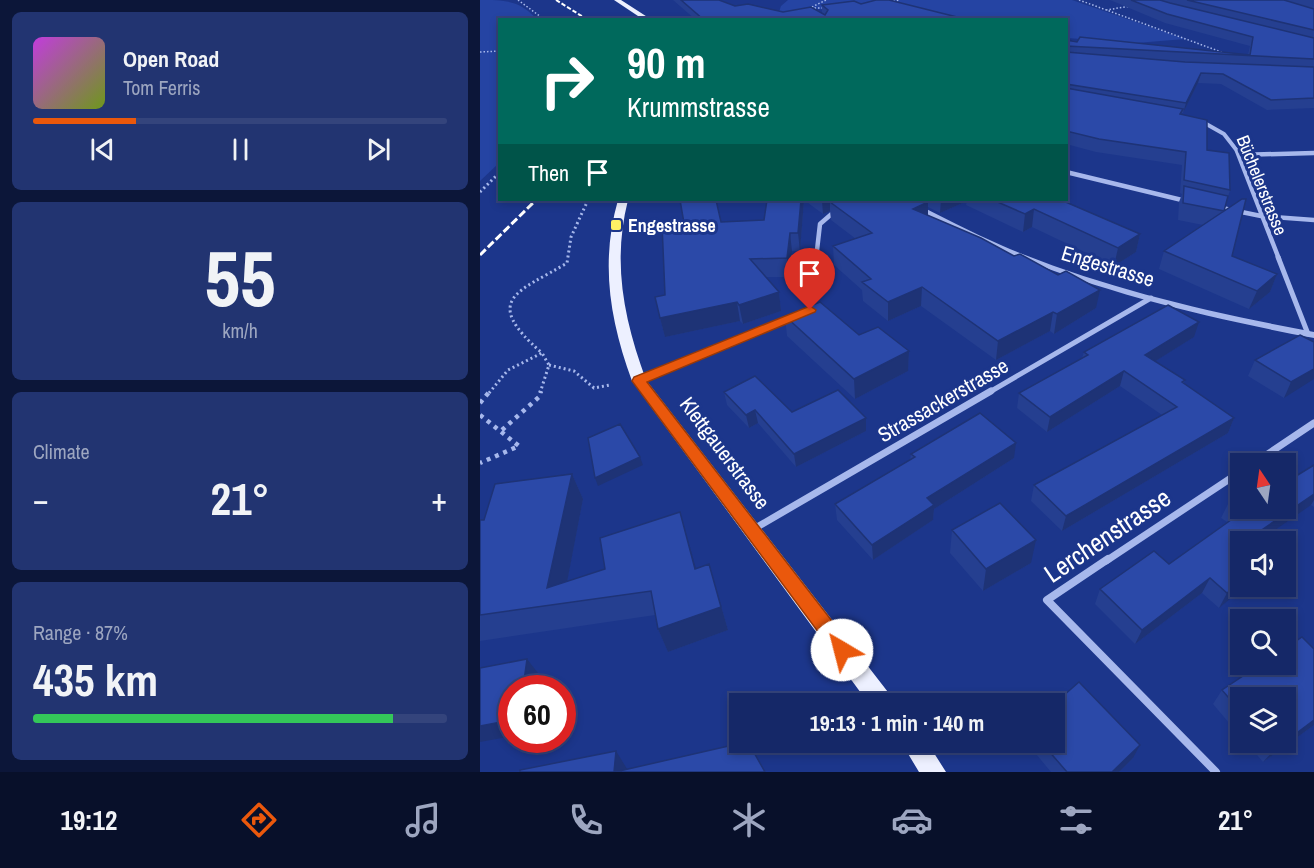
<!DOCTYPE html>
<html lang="en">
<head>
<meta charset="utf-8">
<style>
  :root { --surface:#152868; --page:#223471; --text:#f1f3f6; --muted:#9da6c0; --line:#34447c; --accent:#ea580c }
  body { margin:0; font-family:"Archivo Narrow",sans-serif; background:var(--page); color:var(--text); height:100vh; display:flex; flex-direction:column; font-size:22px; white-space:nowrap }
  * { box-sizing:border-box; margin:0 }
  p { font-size:20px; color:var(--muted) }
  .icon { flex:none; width:33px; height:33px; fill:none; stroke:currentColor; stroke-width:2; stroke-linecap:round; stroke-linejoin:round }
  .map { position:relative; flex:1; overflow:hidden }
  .panel { display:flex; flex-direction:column; gap:12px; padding:12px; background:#0c1639; width:480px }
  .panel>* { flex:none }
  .banner { position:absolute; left:18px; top:18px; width:570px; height:183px; border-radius:0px; box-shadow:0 3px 9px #0003,0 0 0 2px var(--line); background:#00695c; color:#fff; overflow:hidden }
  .needle { width:39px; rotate:347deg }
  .buttons { position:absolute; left:750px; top:453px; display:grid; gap:12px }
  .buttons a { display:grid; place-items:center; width:66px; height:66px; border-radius:0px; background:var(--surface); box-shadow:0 3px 9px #0003,0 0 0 2px var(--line); font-size:30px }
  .speed { position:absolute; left:18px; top:675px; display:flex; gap:12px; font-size:30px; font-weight:700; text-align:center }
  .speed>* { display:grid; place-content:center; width:78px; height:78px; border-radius:50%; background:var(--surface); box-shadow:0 3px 9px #0003,0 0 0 2px var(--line); line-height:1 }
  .speed .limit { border:9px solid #d22; background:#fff; color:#111 }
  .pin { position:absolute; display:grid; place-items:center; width:51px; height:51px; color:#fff; margin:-62px -26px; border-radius:50% 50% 50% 0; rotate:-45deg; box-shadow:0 0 6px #0007 }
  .pin .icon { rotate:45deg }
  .me { position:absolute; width:66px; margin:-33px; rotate:323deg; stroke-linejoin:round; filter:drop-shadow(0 0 4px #0008) }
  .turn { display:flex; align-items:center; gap:21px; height:126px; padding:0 30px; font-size:27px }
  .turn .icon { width:78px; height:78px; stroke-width:2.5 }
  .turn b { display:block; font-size:42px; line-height:51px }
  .then { display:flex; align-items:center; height:57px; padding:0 30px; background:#0003; gap:12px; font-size:22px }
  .big { font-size:45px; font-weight:700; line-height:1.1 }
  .panel .widget { flex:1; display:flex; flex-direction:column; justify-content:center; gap:9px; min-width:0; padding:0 21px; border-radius:9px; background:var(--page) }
  .panel .dial { align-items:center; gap:0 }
  .dial b { font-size:78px; line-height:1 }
  .song { display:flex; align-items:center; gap:18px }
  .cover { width:72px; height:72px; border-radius:9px; background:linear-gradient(135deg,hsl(290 70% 55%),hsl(80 70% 35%)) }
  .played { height:6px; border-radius:3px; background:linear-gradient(90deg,var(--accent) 25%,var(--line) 25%) }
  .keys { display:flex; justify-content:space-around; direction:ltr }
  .heat { display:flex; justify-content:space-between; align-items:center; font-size:33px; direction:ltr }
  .charge { height:9px; border-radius:4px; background:linear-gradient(90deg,#34c759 87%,var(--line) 0) }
  .trip { position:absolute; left:249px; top:693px; width:336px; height:60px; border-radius:0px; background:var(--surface); box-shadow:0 3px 9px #0003,0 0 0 2px var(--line); font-weight:700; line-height:60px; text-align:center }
  .tabs { display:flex; height:96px; justify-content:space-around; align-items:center; background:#08102a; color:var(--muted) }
  .tabs .icon { width:42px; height:42px }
  .tabs .selected { color:var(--accent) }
  .tabs b { font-size:27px; color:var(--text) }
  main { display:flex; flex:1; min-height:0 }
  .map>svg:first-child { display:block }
  .green { fill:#2544a3 }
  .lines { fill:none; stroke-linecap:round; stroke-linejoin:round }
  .path-far2 { stroke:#a7b8ec; stroke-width:1.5; stroke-dasharray:1.5 2; stroke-linecap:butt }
  .path-far1 { stroke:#a7b8ec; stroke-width:3; stroke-dasharray:2 3; stroke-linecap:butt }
  .path { stroke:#a7b8ec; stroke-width:4.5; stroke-dasharray:4 5; stroke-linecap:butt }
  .minor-far4 { stroke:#a7b8ec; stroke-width:4 }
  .minor-far3 { stroke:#a7b8ec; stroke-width:4.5 }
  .minor-far2 { stroke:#a7b8ec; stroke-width:5 }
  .minor-far1 { stroke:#a7b8ec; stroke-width:7 }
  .minor { stroke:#a7b8ec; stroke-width:8 }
  .tertiary { fill:#a7b8ec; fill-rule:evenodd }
  .primary { fill:#edf0ff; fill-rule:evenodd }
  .rail-far1 { stroke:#fff; stroke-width:2; stroke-dasharray:4.5 2; stroke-linecap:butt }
  .rail { stroke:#fff; stroke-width:3; stroke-dasharray:8 3; stroke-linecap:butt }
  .wall { fill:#253f90 }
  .shaded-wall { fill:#1e3376 }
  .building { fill:#2b49a8; stroke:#1e3376; stroke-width:1.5 }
  .route { fill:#ea580c; stroke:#983908; stroke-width:1.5 }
  .poi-dot { fill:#fdf065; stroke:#1c368b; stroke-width:2 }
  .labels { text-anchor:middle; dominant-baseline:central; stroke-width:6; stroke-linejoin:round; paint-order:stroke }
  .far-street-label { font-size:18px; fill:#fff; stroke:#1c368b }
  .far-poi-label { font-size:18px; font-weight:bold; fill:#fff; stroke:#1c368b; text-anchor:start }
  .street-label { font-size:21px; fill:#fff; stroke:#1c368b }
  .near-street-label { font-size:26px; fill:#fff; stroke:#1c368b }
</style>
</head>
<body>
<main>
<section class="panel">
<div class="widget">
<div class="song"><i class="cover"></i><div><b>Open Road</b><p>Tom Ferris</p></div></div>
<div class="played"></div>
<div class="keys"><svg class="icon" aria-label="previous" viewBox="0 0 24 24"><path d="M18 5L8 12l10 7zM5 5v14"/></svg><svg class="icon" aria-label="pause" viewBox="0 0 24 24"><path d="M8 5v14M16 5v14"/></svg><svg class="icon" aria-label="next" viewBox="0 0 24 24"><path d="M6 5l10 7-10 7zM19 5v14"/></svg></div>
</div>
<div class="widget dial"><b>55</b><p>km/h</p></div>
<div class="widget"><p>Climate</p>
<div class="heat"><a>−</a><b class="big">21°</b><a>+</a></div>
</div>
<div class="widget"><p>Range · 87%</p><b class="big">435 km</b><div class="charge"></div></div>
</section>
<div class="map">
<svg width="834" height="772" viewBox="0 0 834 772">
  <rect width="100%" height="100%" fill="#1c368b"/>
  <path class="green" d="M0 0C25 0 39 0 57 19L20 20 19 163 0 181Z
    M308 0H592L705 39 656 43 587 38 586 20 487 19 460 14 333 9 298 15 301 6Z"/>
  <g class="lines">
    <path class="path-far2" d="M38 0 65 20
      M599 0 744 53
      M410 2 419 0
      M332 7 346 0
      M331 8H346
      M626 10 651 6
      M0 52 20 51"/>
    <path class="path-far1" d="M0 192 20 172
      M69 365 94 371 114 388 130 385
      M9 393 28 370 62 353C0 299 39 292 87 263L91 237 108 200
      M60 393 69 365 62 353"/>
    <path class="path" d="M0 403 10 391
      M0 415 39 446 0 463
      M22 430 59 397 61 391"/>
    <path class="minor-far4" d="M721 121 744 134 758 152"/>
    <path class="minor-far3" d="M757 151 799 259
      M759 155 834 153
      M586 172 706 201
      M737 207 781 216 834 220
      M336 259 340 224 355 211"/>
    <path class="minor-far2" d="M798 257 828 334
      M327 311 330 310 336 257
      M159 381 312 317
      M508 393 671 298"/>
    <path class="minor-far1" d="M773 464 834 423
      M272 530 511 391
      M626 561 760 472"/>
    <path class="minor" d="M628 559 567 600 736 772"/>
    <path class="tertiary" d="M420 200H429C460 216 491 232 523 246 622 288 728 312 834 332V338C717 316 601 288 493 238 472 228 437 214 420 200Z"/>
    <path class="primary" d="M134 0H141L172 20H164Z
      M138 200H148C132 263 144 320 166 380L411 696 414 704H389L152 381C130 321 120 263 138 200Z
      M421 742H447L466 772H439Z"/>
    <path class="rail-far1" d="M76 0 108 20"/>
    <path class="rail" d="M0 255 56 200"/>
  </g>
  <path class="wall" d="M193 0H239L255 6 303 12 342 14V5L381 4 485 20H216Z
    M630 0H834V108L787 110 741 84 718 83 703 113H702L701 114 727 150 750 190 744 211 752 256 797 274 790 292 769 309 679 269 684 251 723 225 698 220 699 202 702 194 700 193 702 165 616 152 586 144V40L768 55 770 46 685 23Z
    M287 200H581L660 234 656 252 634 266 552 227 543 232 486 205 487 201 460 213 448 207V216L616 308 574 334 570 331 516 360 441 306 408 321 383 301 382 290 354 265 353 246 376 239 351 220 350 211 343 214 324 200 320 251H312L309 277H286L299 292 301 311 263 324 260 321 185 337 180 318 185 295 241 222 284 220Z
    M305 316 379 335 429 351 428 371 375 399 307 336Z
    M714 337 675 361 705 380 704 383 754 418 748 433 582 531 551 501 554 485 682 415 640 386 567 432 537 408 539 393 602 358 604 352Z
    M834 342 804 398 768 376 775 360Z
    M244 392 312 412 386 418V431L316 467 278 423 269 428 247 405Z
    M431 454 534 458 454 509 453 520 393 560 357 520 355 504 430 460Z
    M834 465V507L831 505 760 542V586L739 608 722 593 655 644 615 604 620 589 689 564 747 522 741 518 749 502 808 481Z
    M92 474 103 499 87 581 125 569 207 537 216 569 236 588 248 630 188 652 178 629 175 615 0 641V520H4Z
    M472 530 551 563 503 591 470 553Z
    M742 690 834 725 783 762 766 742H806L760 698V736L733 704Z
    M546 742H574L653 758 639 772H571Z"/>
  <path class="shaded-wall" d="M721 73 718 83 703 113 706 103Z
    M321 200H324L320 251 318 233Z
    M342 200H369L350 202V211L343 214Z
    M461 200H487V201L460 213Z
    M448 202V219L433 209Z
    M554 209 552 227 543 232 545 214Z
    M310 233 312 251 309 277 307 258Z
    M660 234 656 252 634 266 638 248Z
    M797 274 790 292 769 309 777 291Z
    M442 287 441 306 408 321V302Z
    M620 290 616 308 574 334 577 314Z
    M299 292 301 311 263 324 259 305Z
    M257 302 260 321 185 337 180 318Z
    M573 312 570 331 516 360 518 341Z
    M719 322 714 337 661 370 665 355Z
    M429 351 428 371 375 399 374 379Z
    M834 369V379L804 398 811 382Z
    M644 371 640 386 567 432 570 417Z
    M275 410 278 423 269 428 266 415Z
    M386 418V431L316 467 314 454Z
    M754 418 748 433 582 531 586 516Z
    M536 443 534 458 454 509 453 520 393 560 392 545 447 498Z
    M160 457 163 465 118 486 115 478Z
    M92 474 103 499 83 603 67 588Z
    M834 494V500L831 505 778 542H768L770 538Z
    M200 512 207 537 223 593 215 569Z
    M556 540 551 563 503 591 506 569Z
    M229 564 248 630 188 652 178 629Z
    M730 578 722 593 655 644 662 630Z
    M760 582V586H766L739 608 747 593Z
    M47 659 58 673 55 688H43Z
    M32 720V736L0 742V726Z
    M834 720V725L783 762 795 749 803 742H806V741Z
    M660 745 653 758 639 772H632Z
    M136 751 149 772H134Z"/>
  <path class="building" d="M201 0H239L255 6 268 4 303 12 331 7 345 15 348 10 342 5 374 1 381 4 396 0H409L485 19 224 20Z
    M651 0H680L690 3 834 38V59L586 46V40L597 42 600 37 770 55 773 37 687 14Z
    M707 0H804L834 9V30Z
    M586 52 705 62 834 67V98L791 100 743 74 721 73 706 103 586 84Z
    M586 88 703 109 700 114 727 120V150L749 153 750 190 704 180 706 152 619 139 586 131Z
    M704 186 748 196 744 211 762 199H766L752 256 797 274 777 291 684 251 744 211 703 203Z
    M200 200H236L241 222 284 220 287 200H321L318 233H310L307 258 270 259 299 292 259 305 257 302 180 318 175 297 185 295 182 224 204 223Z
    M355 200H444L448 202 433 209 501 238 534 256 540 254 578 275 586 271 620 290 577 314 573 312 518 341 442 287 408 302 382 282 391 279 353 246 392 233 350 202Z
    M513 200H581L660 234 638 248 554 209 545 214Z
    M340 302 379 335 398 327 429 351 374 379 305 316Z
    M688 305 719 322 665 355 705 380 702 382 754 418 586 516 554 485 697 407 644 371 570 417 539 393 608 355 604 352Z
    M820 335 834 342V369L811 382 775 360Z
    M275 376 312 412 358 390 386 418 314 454 275 410 266 415 244 392Z
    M500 413 536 443 447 498 454 505 392 545 355 504 435 457 431 454Z
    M140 424 160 457 115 478 108 438Z
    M834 465V494L770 538 775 542H760V582L747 593 730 578 662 630 620 589 674 551 689 564 762 512 749 502 760 494V508H806V479L808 481Z
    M92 474 67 588 125 569 120 538 200 512 215 569 229 564 241 607 178 629 171 591 0 615V520H4L15 484Z
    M520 503 556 540 506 569 472 530Z
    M822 637 834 649V720L806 741V698H760V711L742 690 781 664H806V648Z
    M47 659 43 688H32V720L0 726V668Z
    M599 682 660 745 632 772H587L561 742H574V704Z
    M266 742H268L285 772H135Z
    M789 742H803L795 749Z
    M136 751 134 772H40V770Z"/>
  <path class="route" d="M330 306 336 310 335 312 167 382 369 643 372 650 369 656 362 659 356 656 152 381 154 377Z"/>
  <rect class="poi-dot" x="130" y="219" width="12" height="12" rx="3"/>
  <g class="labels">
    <g class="far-street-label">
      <text transform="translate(782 185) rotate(68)">Büchelerstrasse</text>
    </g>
    <g class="far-poi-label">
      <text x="148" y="225">Engestrasse</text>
    </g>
    <g class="street-label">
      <text transform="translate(628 266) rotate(17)">Engestrasse</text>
      <text transform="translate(463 400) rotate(-30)">Strassackerstrasse</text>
      <text transform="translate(245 453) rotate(53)">Klettgauerstrasse</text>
    </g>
    <g class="near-street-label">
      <text transform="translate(627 535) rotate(-34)">Lerchenstrasse</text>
    </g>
  </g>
</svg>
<div class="buttons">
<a><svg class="needle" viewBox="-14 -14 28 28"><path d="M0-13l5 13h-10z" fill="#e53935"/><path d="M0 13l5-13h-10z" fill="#9da6c0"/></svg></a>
<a><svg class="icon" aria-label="sound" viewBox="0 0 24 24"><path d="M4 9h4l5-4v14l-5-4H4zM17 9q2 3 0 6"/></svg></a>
<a><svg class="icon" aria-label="search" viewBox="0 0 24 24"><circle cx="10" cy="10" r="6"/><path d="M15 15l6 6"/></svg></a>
<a><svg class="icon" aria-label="layers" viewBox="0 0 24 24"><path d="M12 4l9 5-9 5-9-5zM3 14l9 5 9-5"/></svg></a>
</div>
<div class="speed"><div class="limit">60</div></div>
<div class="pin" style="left:330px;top:310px;background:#d93025"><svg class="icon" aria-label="arrive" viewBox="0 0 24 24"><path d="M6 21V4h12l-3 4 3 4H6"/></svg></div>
<svg class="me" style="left:362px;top:650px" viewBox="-20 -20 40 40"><circle r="19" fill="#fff"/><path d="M0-13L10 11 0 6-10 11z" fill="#ea580c"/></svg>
<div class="trip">19:13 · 1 min · 140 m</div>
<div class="banner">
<div class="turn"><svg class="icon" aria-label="right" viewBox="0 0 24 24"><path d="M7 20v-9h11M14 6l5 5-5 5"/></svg><div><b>90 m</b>Krummstrasse</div></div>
<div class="then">Then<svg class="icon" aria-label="arrive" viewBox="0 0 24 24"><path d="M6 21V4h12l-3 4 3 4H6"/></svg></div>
</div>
</div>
</main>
<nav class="tabs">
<b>19:12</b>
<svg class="icon selected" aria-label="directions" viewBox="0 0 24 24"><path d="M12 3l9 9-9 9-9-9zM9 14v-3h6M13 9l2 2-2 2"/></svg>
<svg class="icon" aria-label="music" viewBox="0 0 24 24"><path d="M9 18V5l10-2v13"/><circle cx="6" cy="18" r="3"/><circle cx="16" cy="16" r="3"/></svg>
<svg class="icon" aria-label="phone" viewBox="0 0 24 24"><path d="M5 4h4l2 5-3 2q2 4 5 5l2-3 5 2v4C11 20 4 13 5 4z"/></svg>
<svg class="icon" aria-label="climate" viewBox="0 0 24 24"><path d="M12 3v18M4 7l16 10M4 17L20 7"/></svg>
<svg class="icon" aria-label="car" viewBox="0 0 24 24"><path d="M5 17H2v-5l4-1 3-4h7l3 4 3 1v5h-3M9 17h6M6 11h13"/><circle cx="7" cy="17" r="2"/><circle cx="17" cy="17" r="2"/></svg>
<svg class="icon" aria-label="filters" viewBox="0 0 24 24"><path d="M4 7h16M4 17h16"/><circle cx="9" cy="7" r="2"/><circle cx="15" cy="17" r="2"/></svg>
<b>21°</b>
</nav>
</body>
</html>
